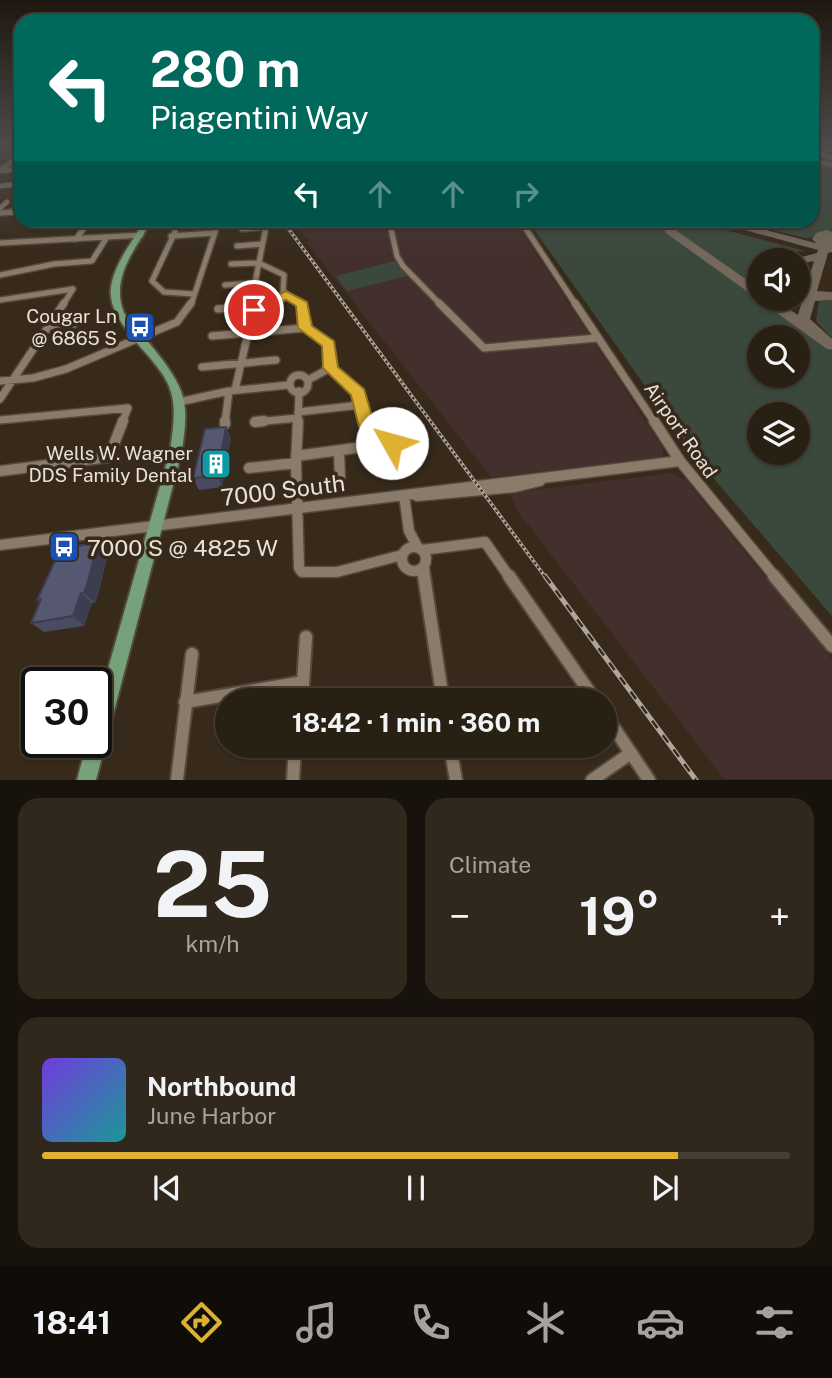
<!DOCTYPE html>
<html lang="en">
<head>
<meta charset="utf-8">
<style>
  :root { --surface:#292014; --page:#31281d; --text:#f1f3f6; --muted:#a5a3a0; --line:#453e34; --accent:#deb133 }
  body { margin:0; font-family:"Public Sans",sans-serif; background:var(--page); color:var(--text); height:100vh; display:flex; flex-direction:column; font-size:26px; white-space:nowrap }
  * { box-sizing:border-box; margin:0 }
  p { font-size:23px; color:var(--muted) }
  .icon { flex:none; width:38px; height:38px; fill:none; stroke:currentColor; stroke-width:2; stroke-linecap:round; stroke-linejoin:round }
  .map { position:relative; height:780px; overflow:hidden }
  .drawer { display:flex; flex-direction:column; gap:18px; padding:18px; background:#17120b; flex:1 }
  .drawer>* { flex:none }
  .top-card { position:absolute; left:14px; top:14px; width:805px; height:214px; border-radius:21px; box-shadow:0 2px 5px #0004,0 0 0 2px var(--line); background:#00695c; color:#fff; overflow:hidden }
  .buttons { position:absolute; left:747px; top:248px; display:grid; gap:14px }
  .buttons a { display:grid; place-items:center; width:63px; height:63px; border-radius:50%; background:var(--surface); box-shadow:0 2px 5px #0004,0 0 0 2px var(--line); font-size:35px }
  .speed { position:absolute; left:21px; top:667px; display:flex; gap:14px; font-size:35px; font-weight:700; text-align:center }
  .speed>* { display:grid; place-content:center; width:91px; height:91px; border-radius:50%; background:var(--surface); box-shadow:0 2px 5px #0004,0 0 0 2px var(--line); line-height:1 }
  .speed .limit { border:4px solid #111; border-radius:10px; background:#fff; color:#111 }
  .pin { position:absolute; display:grid; place-items:center; width:60px; height:60px; color:#fff; margin:-30px; border:4px solid #fff; border-radius:50%; box-shadow:0 2px 7px #0007 }
  .me { position:absolute; width:77px; margin:-38px; rotate:308deg; stroke-linejoin:round; filter:drop-shadow(0 0 5px #0008) }
  .turn { display:flex; align-items:center; gap:24px; height:147px; padding:0 21px; font-size:32px }
  .turn .icon { width:91px; height:91px; stroke-width:2.5 }
  .turn b { display:block; font-size:49px; line-height:60px }
  .lanes { display:flex; align-items:center; height:66px; padding:0 21px; background:#0003; justify-content:center; gap:35px; direction:ltr }
  .lanes .off { opacity:.35 }
  .big { font-size:52px; font-weight:700; line-height:1.1 }
  .drawer .tile { flex:1; display:flex; flex-direction:column; justify-content:center; gap:10px; min-width:0; padding:0 24px; border-radius:21px; background:var(--page) }
  .drawer .dial { align-items:center; gap:0 }
  .dial b { font-size:91px; line-height:1 }
  .song { display:flex; align-items:center; gap:21px }
  .cover { width:84px; height:84px; border-radius:10px; background:linear-gradient(135deg,hsl(260 70% 55%),hsl(180 70% 35%)) }
  .played { height:7px; border-radius:4px; background:linear-gradient(90deg,var(--accent) 85%,var(--line) 85%) }
  .keys { display:flex; justify-content:space-around; direction:ltr }
  .heat { display:flex; justify-content:space-between; align-items:center; font-size:38px; direction:ltr }
  .drawer .tiles { flex:1; display:grid; gap:18px; grid-template-columns:1fr 1fr }
  .tile:last-child { grid-column:span 2 }
  .trip { position:absolute; left:215px; top:688px; width:402px; height:70px; border-radius:35px; background:var(--surface); box-shadow:0 2px 5px #0004,0 0 0 2px var(--line); font-weight:700; line-height:70px; text-align:center }
  .dock { display:flex; height:112px; justify-content:space-around; align-items:center; background:#100d08; color:var(--muted) }
  .dock .icon { width:49px; height:49px }
  .dock .active { color:var(--accent) }
  .dock b { font-size:32px; color:var(--text) }
  .map>svg:first-child { display:block }
  .industrial { fill:#432f2c }
  .green { fill:#3b493d; fill-rule:evenodd }
  .lines { fill:none; stroke-linecap:round; stroke-linejoin:round }
  .taxiway { fill:#73685a; fill-rule:evenodd }
  .runway { fill:#73685a; fill-rule:evenodd }
  .minor-far4-casing { stroke:#53493c; stroke-width:6 }
  .minor-far3-casing { stroke:#53493c; stroke-width:8 }
  .minor-far2-casing { stroke:#53493c; stroke-width:10 }
  .minor-far1-casing { stroke:#53493c; stroke-width:13 }
  .minor-casing { stroke:#53493c; stroke-width:16 }
  .major-casing { stroke:#53493c; stroke-width:4 }
  .minor-far4 { stroke:#8a7b6a; stroke-width:4.5 }
  .minor-far3 { stroke:#8a7b6a; stroke-width:5 }
  .minor-far2 { stroke:#8a7b6a; stroke-width:7 }
  .minor-far1 { stroke:#8a7b6a; stroke-width:10 }
  .minor { stroke:#8a7b6a; stroke-width:12 }
  .major { fill:#77a17b; fill-rule:evenodd }
  .rail-far1-casing { stroke:#afa59a; stroke-width:3.5 }
  .rail-casing { stroke:#afa59a; stroke-width:5 }
  .rail-far1 { stroke:#372a1b; stroke-width:2; stroke-dasharray:2.5; stroke-linecap:butt }
  .rail { stroke:#372a1b; stroke-width:2.5; stroke-dasharray:9; stroke-linecap:butt }
  .wall { fill:#4a4b60 }
  .shaded-wall { fill:#3c3d4e }
  .building { fill:#565770; stroke:#3c3d4e; stroke-width:2 }
  .route { fill:#deb133; stroke:#907321; stroke-width:2 }
  .labels { text-anchor:middle; dominant-baseline:central; stroke-width:7; stroke-linejoin:round; paint-order:stroke }
  .poi-label { font-size:19px; fill:#eae1d8; stroke:#372a1b; text-anchor:end }
  .street-label { font-size:19px; fill:#eae1d8; stroke:#372a1b }
  .near-street-label { font-size:23px; fill:#eae1d8; stroke:#372a1b }
  .near-poi-label { font-size:23px; fill:#eae1d8; stroke:#372a1b; text-anchor:start }
</style>
</head>
<body>
<div class="map">
<svg width="832" height="780" viewBox="0 0 832 780">
  <rect width="100%" height="100%" fill="#372a1b"/>
  <path class="industrial" d="M293 221H515L663 448V455L656 458 491 477 306 242 309 241Z
    M671 473 686 480 832 659V779H724L516 509 510 493Z"/>
  <path class="green" d="M812 163 832 168V235L806 238 733 221 812 220Z
    M676 220 691 221 805 251 784 252 779 261H760L759 291 673 230 671 226Z
    M528 221H665L661 226 666 232 832 351V616L697 459ZM760 338H798V376H760ZM760 415H798V453H760Z
    M395 261 407 276 347 291 336 276Z
    M832 300V339L816 321 819 301Z"/>
  <g class="lines">
    <path class="taxiway" d="M665 220H675L672 225 674 229 760 289V299H774L798 315 814 261 798 264V261H787L817 253 818 250 709 220H728L827 246 832 245V252L828 253 817 291 832 292V300L815 301 810 319 832 339V350L827 349 666 233 662 225Z"/>
    <path class="runway" d="M826 230 832 232V252L822 249 812 239 816 233Z"/>
    <g class="minor-far4-casing">
      <path id="minor-far4" d="M814 150 832 149
        M812 151 832 158
        M812 160 832 165
        M0 170 21 156
        M0 171 21 169
        M0 186 21 184
        M0 208 7 202
        M0 213 21 212"/>
    </g>
    <g class="minor-far3-casing">
      <path id="minor-far3" d="M0 213 12 212
        M34 220H59
        M389 220 397 256 403 266 441 305
        M520 220 576 305
        M242 229 266 227
        M175 232 152 281 164 292 194 294
        M171 236 214 233
        M76 239 90 220
        M0 243 141 235
        M237 246 262 244
        M231 264 259 263 284 275 283 292 301 305
        M0 275 54 264 92 261 107 237
        M225 285 255 283
        M0 300 73 289
        M63 305 73 289
        M191 305 219 220
        M255 305 258 287 255 283 266 227 263 220
        M266 305 286 295"/>
    </g>
    <g class="minor-far2-casing">
      <path id="minor-far2" d="M298 303 304 307 305 328 329 344 330 368 359 393 366 423
        M439 303 484 348 597 338
        M575 303 655 423
        M218 309 255 306
        M254 310 269 303
        M48 326 74 324
        M212 336 305 328
        M202 367 276 360
        M290 384a9 9 0 1 1 18 0a9 9 0 1 1-18 0Z
        M308 380 330 368
        M0 381 33 378 66 369 177 322 191 303
        M235 390 255 303
        M0 399 64 303
        M179 402 229 391 288 385
        M298 412 360 405
        M0 420 128 408 122 423
        M255 422 298 418
        M225 423 229 391
        M298 423 299 391"/>
    </g>
    <g class="minor-far1-casing">
      <path id="minor-far1" d="M298 421 296 463 299 568 302 572H337L402 555
        M365 421 393 447 400 473
        M654 421 680 461 776 578
        M255 422 264 421
        M225 424V421
        M339 451 340 479
        M296 456 392 443
        M249 468 296 463
        M0 471 109 457 123 421
        M404 495 409 531 418 548
        M417 496 515 487 540 481
        M0 545 680 461
        M402 559a12 12 0 1 1 24 0a12 12 0 1 1-24 0Z
        M422 550 485 542 510 578
        M424 566 425 578"/>
    </g>
    <g class="minor-casing">
      <path id="minor" d="M424 576 443 700
        M509 576 595 700
        M774 576 832 646
        M302 700 306 637
        M185 702 303 682
        M606 716 649 780
        M450 746 456 780
        M177 780 192 654
        M293 780 295 746
        M592 780 631 753"/>
    </g>
    <g class="major-casing">
      <path id="major" d="M145 220H152C135 250 110 277 124 313 142 336 180 374 184 402 187 418 184 435 182 451L96 780H77L87 742H96V711L170 451C173 429 178 403 167 382 153 353 106 322 111 287 115 262 133 241 145 220Z"/>
    </g>
    <use href="#minor-far4" class="minor-far4"/>
    <use href="#minor-far3" class="minor-far3"/>
    <use href="#minor-far2" class="minor-far2"/>
    <use href="#minor-far1" class="minor-far1"/>
    <use href="#minor" class="minor"/>
    <use href="#major" class="major"/>
    <g class="rail-far1-casing">
      <path id="rail-far1" d="M282 220 546 578"/>
    </g>
    <g class="rail-casing">
      <path id="rail" d="M545 576 696 780"/>
    </g>
    <use href="#rail-far1" class="rail-far1"/>
    <use href="#rail" class="rail"/>
  </g>
  <path class="wall" d="M231 438 222 487 199 490 193 478Z
    M108 554 99 591 95 603H92L84 626 44 632 31 623 40 602 37 600Z"/>
  <path class="shaded-wall" d="M226 427 231 438 222 487 217 476Z
    M98 543 108 554 95 603 84 593Z
    M81 593 92 603 84 626 73 616Z"/>
  <path class="building" d="M226 427 217 476 193 478 205 429Z
    M98 543 88 581 84 593H81L73 616 31 623 41 599 37 600 61 548Z"/>
  <linearGradient id="sky" x2="0" y2="1"><stop stop-color="#1e170f"/><stop offset="0.57" stop-color="#4d4a4a"/><stop offset="1" stop-color="#4d4a4a" stop-opacity="0"/></linearGradient>
  <rect width="832" height="253" fill="url(#sky)"/>
  <path class="route" d="M286 291 307 302 312 326 334 341 338 367 364 389 373 419 401 443 398 447H386L359 427 351 395 323 368 322 346 298 328 296 306 286 300 259 313 254 314 248 310Z"/>
  <defs>
    <g id="bus-square" transform="scale(1.575)"><rect x="-9" y="-9" width="18" height="18" rx="4" fill="#1a4fb4" stroke="#372a1b"/><path d="M-5-6H5V4H4V6H2V4H-2V6H-4V4H-5ZM-3.5-4V0h7V-4ZM-3.5 1.2v1.5H-2V1.2ZM2 1.2v1.5H3.5V1.2Z" fill="#fff"/></g>
    <g id="building-square" transform="scale(1.575)"><rect x="-9" y="-9" width="18" height="18" rx="4" fill="#0f9aa8" stroke="#372a1b"/><path d="M-4-6H4V6H1V3H-1V6H-4ZM-2.5-4.3h1.7v1.8h-1.7ZM.8-4.3h1.7v1.8H.8ZM-2.5-1h1.7V.8h-1.7ZM.8-1h1.7V.8H.8Z" fill="#fff"/></g>
  </defs>
  <g fill-rule="evenodd">
    <use href="#bus-square" x="140" y="327"/>
    <use href="#building-square" x="216" y="464"/>
    <use href="#bus-square" x="64" y="547"/>
  </g>
  <g class="labels">
    <g class="poi-label">
      <text x="117" y="316">Cougar Ln<tspan x="117" dy="22">@ 6865 S</tspan></text>
      <text x="193" y="453">Wells W. Wagner<tspan x="193" dy="22">DDS Family Dental</tspan></text>
    </g>
    <g class="street-label">
      <text transform="translate(681 430) rotate(55)">Airport Road</text>
    </g>
    <g class="near-street-label">
      <text transform="translate(283 490) rotate(-7)">7000 South</text>
    </g>
    <g class="near-poi-label">
      <text x="87" y="547">7000 S @ 4825 W</text>
    </g>
  </g>
</svg>
<div class="buttons">
<a><svg class="icon" aria-label="sound" viewBox="0 0 24 24"><path d="M4 9h4l5-4v14l-5-4H4zM17 9q2 3 0 6"/></svg></a>
<a><svg class="icon" aria-label="search" viewBox="0 0 24 24"><circle cx="10" cy="10" r="6"/><path d="M15 15l6 6"/></svg></a>
<a><svg class="icon" aria-label="layers" viewBox="0 0 24 24"><path d="M12 4l9 5-9 5-9-5zM3 14l9 5 9-5"/></svg></a>
</div>
<div class="speed"><div class="limit">30</div></div>
<div class="pin" style="left:254px;top:310px;background:#d93025"><svg class="icon" aria-label="arrive" viewBox="0 0 24 24"><path d="M6 21V4h12l-3 4 3 4H6"/></svg></div>
<svg class="me" style="left:392px;top:443px" viewBox="-20 -20 40 40"><circle r="19" fill="#fff"/><path d="M0-13L10 11 0 6-10 11z" fill="#deb133"/></svg>
<div class="trip">18:42 · 1 min · 360 m</div>
<div class="top-card">
<div class="turn"><svg class="icon" aria-label="left" viewBox="0 0 24 24"><path d="M17 20v-9H6M10 6l-5 5 5 5"/></svg><div><b>280 m</b>Piagentini Way</div></div>
<div class="lanes"><svg class="icon" aria-label="left" viewBox="0 0 24 24"><path d="M17 20v-9H6M10 6l-5 5 5 5"/></svg><svg class="icon off" aria-label="ahead" viewBox="0 0 24 24"><path d="M12 20V5M6 11l6-6 6 6"/></svg><svg class="icon off" aria-label="ahead" viewBox="0 0 24 24"><path d="M12 20V5M6 11l6-6 6 6"/></svg><svg class="icon off" aria-label="right" viewBox="0 0 24 24"><path d="M7 20v-9h11M14 6l5 5-5 5"/></svg></div>
</div>
</div>
<section class="drawer">
<div class="tiles">
<div class="tile dial"><b>25</b><p>km/h</p></div>
<div class="tile"><p>Climate</p>
<div class="heat"><a>−</a><b class="big">19°</b><a>+</a></div>
</div>
<div class="tile">
<div class="song"><i class="cover"></i><div><b>Northbound</b><p>June Harbor</p></div></div>
<div class="played"></div>
<div class="keys"><svg class="icon" aria-label="previous" viewBox="0 0 24 24"><path d="M18 5L8 12l10 7zM5 5v14"/></svg><svg class="icon" aria-label="pause" viewBox="0 0 24 24"><path d="M8 5v14M16 5v14"/></svg><svg class="icon" aria-label="next" viewBox="0 0 24 24"><path d="M6 5l10 7-10 7zM19 5v14"/></svg></div>
</div>
</div>
</section>
<nav class="dock">
<b>18:41</b>
<svg class="icon active" aria-label="directions" viewBox="0 0 24 24"><path d="M12 3l9 9-9 9-9-9zM9 14v-3h6M13 9l2 2-2 2"/></svg>
<svg class="icon" aria-label="music" viewBox="0 0 24 24"><path d="M9 18V5l10-2v13"/><circle cx="6" cy="18" r="3"/><circle cx="16" cy="16" r="3"/></svg>
<svg class="icon" aria-label="phone" viewBox="0 0 24 24"><path d="M5 4h4l2 5-3 2q2 4 5 5l2-3 5 2v4C11 20 4 13 5 4z"/></svg>
<svg class="icon" aria-label="climate" viewBox="0 0 24 24"><path d="M12 3v18M4 7l16 10M4 17L20 7"/></svg>
<svg class="icon" aria-label="car" viewBox="0 0 24 24"><path d="M5 17H2v-5l4-1 3-4h7l3 4 3 1v5h-3M9 17h6M6 11h13"/><circle cx="7" cy="17" r="2"/><circle cx="17" cy="17" r="2"/></svg>
<svg class="icon" aria-label="filters" viewBox="0 0 24 24"><path d="M4 7h16M4 17h16"/><circle cx="9" cy="7" r="2"/><circle cx="15" cy="17" r="2"/></svg>
</nav>
</body>
</html>
